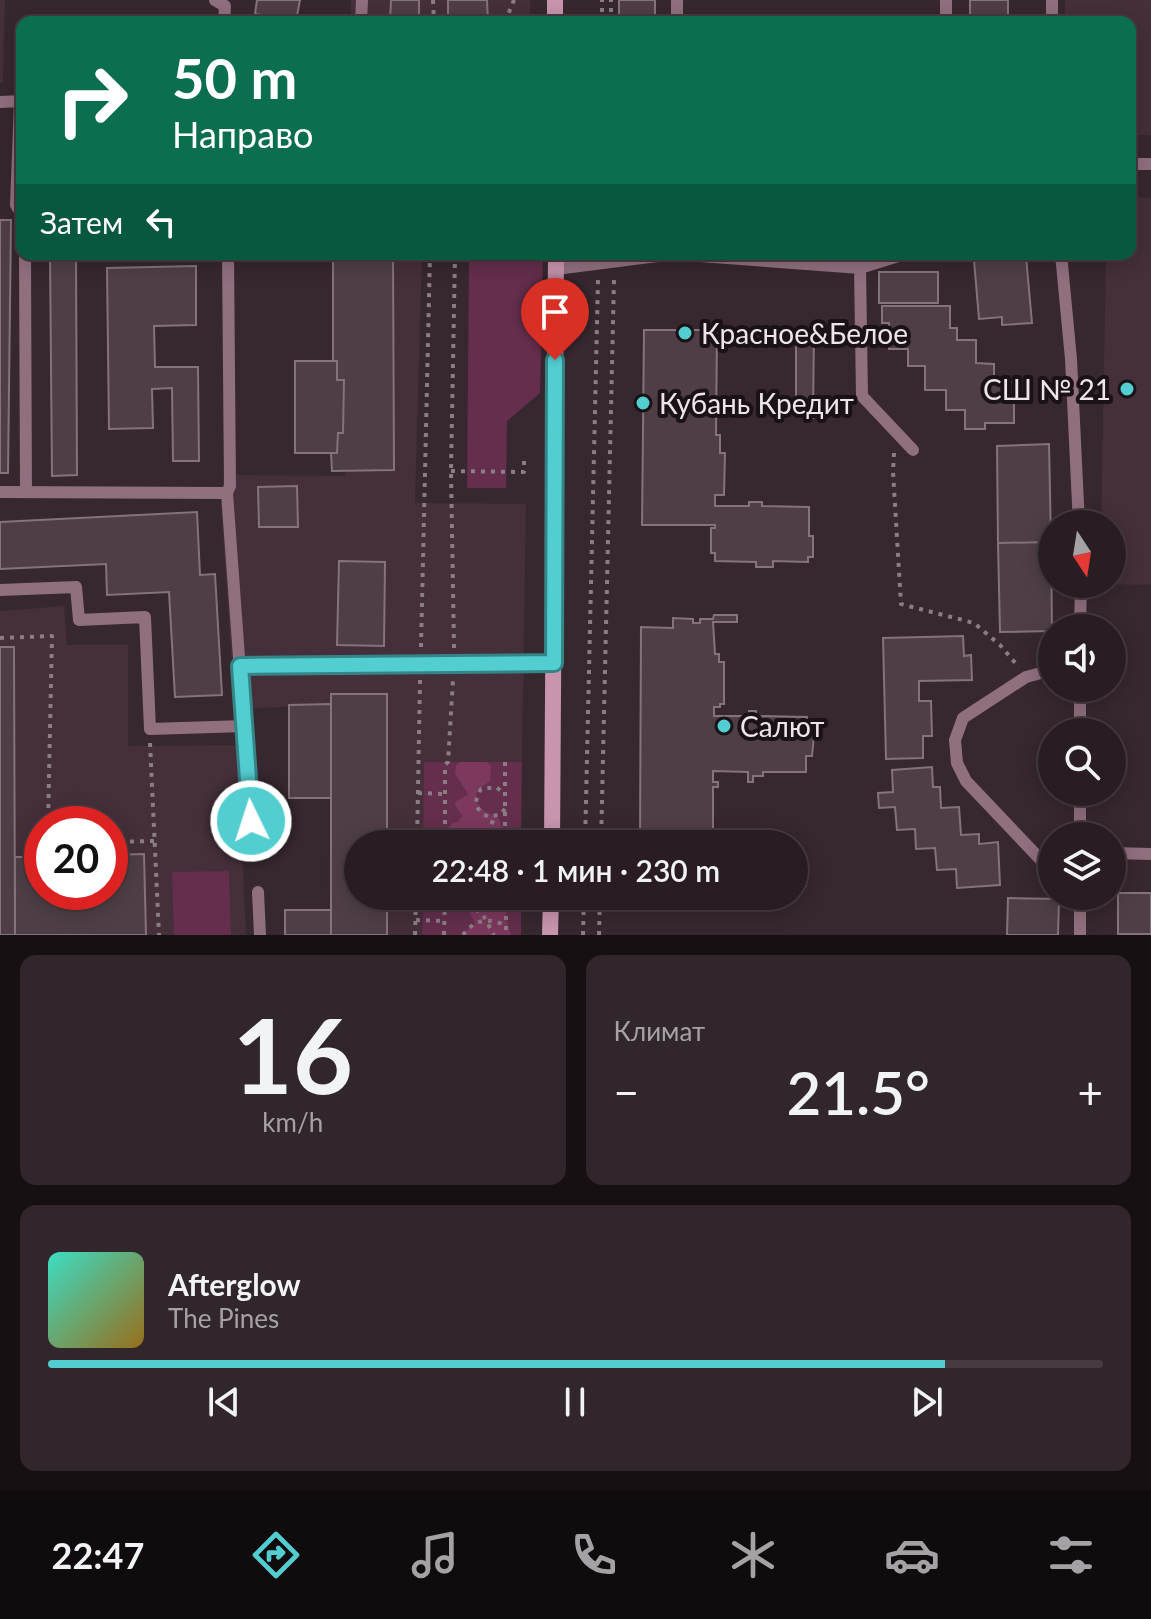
<!DOCTYPE html>
<html lang="ru">
<head>
<meta charset="utf-8">
<style>
  :root { --surface:#291d23; --page:#31262b; --text:#f1f3f6; --muted:#a5a2a6; --line:#453b41; --accent:#52cdd0 }
  body { margin:0; font-family:Lato,sans-serif; background:var(--page); color:var(--text); height:100vh; display:flex; flex-direction:column; font-size:30px; white-space:nowrap }
  * { box-sizing:border-box; margin:0 }
  p { font-size:26px; color:var(--muted) }
  .icon { flex:none; width:44px; height:44px; fill:none; stroke:currentColor; stroke-width:2; stroke-linecap:round; stroke-linejoin:round }
  .map { position:relative; height:935px; overflow:hidden }
  .side { display:flex; flex-direction:column; gap:20px; padding:20px; background:#171013; flex:1 }
  .side>* { flex:none }
  .top-card { position:absolute; left:16px; top:16px; width:1120px; height:244px; border-radius:16px; box-shadow:0 4px 20px #0003,0 0 0 2px var(--line); background:#0b6e4f; color:#fff; overflow:hidden }
  .needle { width:52px; rotate:168deg }
  .tools { position:absolute; left:1038px; top:510px; display:grid; gap:16px }
  .tools a { display:grid; place-items:center; width:88px; height:88px; border-radius:50%; background:var(--surface); box-shadow:0 4px 20px #0003,0 0 0 2px var(--line); font-size:40px }
  .speed { position:absolute; left:24px; top:806px; display:flex; gap:16px; font-size:40px; font-weight:700; text-align:center }
  .speed>* { display:grid; place-content:center; width:104px; height:104px; border-radius:50%; background:var(--surface); box-shadow:0 4px 20px #0003,0 0 0 2px var(--line); line-height:1 }
  .speed .limit { border:12px solid #d22; background:#fff; color:#111 }
  .pin { position:absolute; display:grid; place-items:center; width:68px; height:68px; color:#fff; margin:-82px -34px; border-radius:50% 50% 50% 0; rotate:-45deg; box-shadow:0 0 8px #0007 }
  .pin .icon { rotate:45deg }
  .me { position:absolute; width:88px; margin:-44px; rotate:356deg; stroke-linejoin:round; filter:drop-shadow(0 0 6px #0008) }
  .turn { display:flex; align-items:center; gap:28px; height:168px; padding:0 24px; font-size:36px }
  .turn .icon { width:104px; height:104px; stroke-width:2.5 }
  .turn b { display:block; font-size:56px; line-height:68px }
  .then { display:flex; align-items:center; height:76px; padding:0 24px; background:#0003; gap:16px; font-size:30px }
  .big { font-size:60px; font-weight:600; line-height:1.1 }
  .side .tile { flex:1; display:flex; flex-direction:column; justify-content:center; gap:12px; min-width:0; padding:0 28px; border-radius:16px; background:var(--page) }
  .side .dial { align-items:center; gap:0 }
  .dial b { font-size:104px; line-height:1 }
  .song { display:flex; align-items:center; gap:24px }
  .cover { width:96px; height:96px; border-radius:12px; background:linear-gradient(135deg,hsl(170 70% 55%),hsl(40 70% 35%)) }
  .played { height:8px; border-radius:4px; background:linear-gradient(90deg,var(--accent) 85%,var(--line) 85%) }
  .keys { display:flex; justify-content:space-around; direction:ltr }
  .heat { display:flex; justify-content:space-between; align-items:center; font-size:44px; direction:ltr }
  .side .tiles { flex:1; display:grid; gap:20px; grid-template-columns:1fr 1fr }
  .tile:last-child { grid-column:span 2 }
  .trip { position:absolute; left:344px; top:830px; width:464px; height:80px; border-radius:40px; background:var(--surface); box-shadow:0 4px 20px #0003,0 0 0 2px var(--line); font-weight:600; line-height:80px; text-align:center }
  .tabs { display:flex; height:128px; justify-content:space-around; align-items:center; background:#100c0e; color:var(--muted) }
  .tabs .icon { width:56px; height:56px }
  .tabs .selected { color:var(--accent) }
  .tabs b { font-size:36px; color:var(--text) }
  .map>svg:first-child { display:block }
  .built { fill:#442f3a; fill-rule:evenodd }
  .green { fill:#642e4c }
  .forest { fill:#7c385d }
  .building { fill:#4f3e46; stroke:#85727b; stroke-width:2 }
  .lines { fill:none; stroke-linecap:round; stroke-linejoin:round }
  .path { stroke:#8a7d83; stroke-width:4; stroke-dasharray:4 6; stroke-linecap:butt }
  .lane { stroke:#906f7f; stroke-width:12 }
  .secondary { stroke:#c894ae; stroke-width:16 }
  .route-casing { stroke:#358587; stroke-width:20 }
  .route { stroke:#52cdd0; stroke-width:14 }
  .poi-dot { fill:#52cdd0; stroke:#1a1216; stroke-width:3 }
  .labels { text-anchor:middle; dominant-baseline:central; stroke-width:8; stroke-linejoin:round; paint-order:stroke }
  .poi-label { font-size:28px; fill:#efe4e9; stroke:#1a1216; text-anchor:start }
</style>
</head>
<body>
<div class="map">
<svg width="1151" height="935" viewBox="0 0 1151 935">
  <rect width="100%" height="100%" fill="#37272f"/>
  <path class="built" d="M0 0H5L3 83H0Z
    M351 0H530V22H351Z
    M1065 0H1151V135H1130V22H1065Z
    M1130 197 1151 198V585L1099 584H1112V524H1101L1106 254H1130Z
    M342 254H422L415 503 526 504 522 762H425L423 844H358V896H423L422 935H331V705L235 709 221 507 224 475 345 476Z
    M64 606 67 645H128V746L237 745 246 935H0V611ZM42 824H110V892H42Z"/>
  <path class="green" d="M469 254H543L540 393 507 421 506 488H467Z
    M424 762H522L521 844H423Z
    M229 871 231 935H174L172 872Z
    M423 896H521V935H422Z"/>
  <path class="forest" d="M460 762H487L491 766 490 781 477 791C473 809 487 811 499 819L501 826 508 831 506 839 499 844H457L449 837 448 830 452 823 458 822 462 816 454 803 468 794 455 774 456 766Z
    M461 896H507L506 919 511 935H461L475 923Z"/>
  <path class="building" d="M257 0H300L296 21 255 14Z
    M391 0H419V22H390Z
    M448 0H487L488 22H448Z
    M619 0H655V22H619Z
    M970 0H1008V22H970Z
    M125 17 199 21V22H125Z
    M0 220H11L8 473H0Z
    M50 254H76L77 475 52 476Z
    M333 254H393L394 470 332 471 331 453H337L338 433H343L344 380H337V361H333Z
    M1026 256 1032 323 1002 325V317L979 319 974 260Z
    M196 266V325L154 326 155 367H198L199 461H173L172 388 152 389 153 428 109 429 107 268Z
    M879 272H938V303H879Z
    M882 306H950V328H957V340H976V363L994 364V382H1014V423H985V429H965V410H946V390H925V366H908V349H889V323H882Z
    M705 325 721 326V333H717L716 435H720V453H725L724 495H715V506H749V502H762V506L809 507V536H813V557H808V562L773 561V567H756V562L715 561V553H711V528H715V525H642L644 330H704Z
    M796 331H814L813 418 796 414Z
    M295 361H337V380H344L343 433H338L337 453H295Z
    M1049 444 1051 542 998 543 997 446Z
    M297 486 298 527H259L258 487Z
    M197 512 200 575 215 574 222 695 175 697 169 592 107 595 106 564 0 569V522Z
    M1051 542 1052 631 1000 632 998 543Z
    M339 561 385 562 384 646 337 645Z
    M339 561 385 562 384 646 337 645Z
    M714 615H737V622H713L715 654H719V662H724V704H720V707H714V716H749V711H756V716L807 717 806 735H814L812 756H806V772H763V776H753V782H748V772L713 771V782H718V787H713V844H640L641 627 673 628V618L693 619V623H700V619H713Z
    M963 636 964 656 971 655 972 680 919 681V701H931L932 736H923V758L886 759 883 638Z
    M0 647H14L15 935H0Z
    M331 694H387V844H358V896H387V935H331Z
    M331 704V798H289V705Z
    M932 767 933 787H940L941 808 959 807 961 835 979 834V844L998 842 1000 885 957 888 956 869 937 870 935 848 916 849 915 829 897 830 895 807 879 808 878 793 893 792 892 770Z
    M144 854 146 935H15V857H42V892H110V855Z
    M794 868H806V886H794Z
    M1118 893H1151V934H1118Z
    M1008 898 1059 899 1058 935H1007Z
    M285 910H331V935H285Z"/>
  <g class="lines">
    <path class="path" d="M433 0 434 22
      M505 22 514 0
      M602 22V0
      M611 22V0
      M894 453 893 472 901 604 974 623 1000 645 1017 665
      M451 471 524 472V458
      M0 638 52 636 48 824
      M421 647 430 254
      M454 648 451 471 455 254
      M150 743 159 935
      M505 762V844
      M418 793 445 794
      M505 809 501 814 489 817C475 811 473 801 481 789L496 787 505 794
      M445 840H466L480 844
      M110 842 154 841
      M417 844 420 680
      M445 844V765L448 762 453 680
      M491 844V825L495 816
      M585 844 598 280
      M601 844 614 279
      M445 896H471
      M506 896V935
      M460 897 483 915 494 935
      M416 920 444 921
      M415 935 416 896
      M444 935 445 896
      M463 935C474 919 490 917 506 926
      M583 935 584 896
      M599 935 600 896"/>
    <path class="lane" d="M215 0 225 6 224 22
      M1052 0V22
      M361 22 362 0
      M677 22V0
      M946 22V0
      M0 102 22 101
      M20 102 16 205 22 215
      M1130 164H1151
      M25 254 26 492
      M1061 254 1071 359 1079 524
      M860 268 862 396 913 450
      M556 269 673 254 860 268 905 254
      M0 492 227 493 251 821
      M227 493 230 486 228 254
      M0 590 76 587 79 620 145 617 150 729 245 726
      M1080 628 1081 584
      M240 666 554 663
      M1052 670 1026 677 963 718 955 740 957 763 966 781 1041 860 1052 861
      M1080 732V688
      M1080 792V836
      M1112 853 1151 854
      M258 892 260 935
      M1080 935V896"/>
    <path class="secondary" d="M555 0V22
      M552 844 556 254
      M550 935 551 896"/>
  </g>
  <g class="lines">
    <g class="route-casing">
      <path id="route" d="M251 821 240 666 554 663 555 360"/>
    </g>
    <use href="#route" class="route"/>
  </g>
  <g class="poi-dot">
    <circle cx="685" cy="333" r="8"/>
    <circle cx="1127" cy="389" r="8"/>
    <circle cx="643" cy="403" r="8"/>
    <circle cx="724" cy="726" r="8"/>
  </g>
  <g class="labels">
    <g class="poi-label">
      <text x="701" y="333">Красное&amp;Белое</text>
      <text x="1111" y="389" text-anchor="end">СШ № 21</text>
      <text x="659" y="403">Кубань Кредит</text>
      <text x="740" y="726">Салют</text>
    </g>
  </g>
</svg>
<div class="tools">
<a><svg class="needle" viewBox="-14 -14 28 28"><path d="M0-13l5 13h-10z" fill="#e53935"/><path d="M0 13l5-13h-10z" fill="#a5a2a6"/></svg></a>
<a><svg class="icon" aria-label="sound" viewBox="0 0 24 24"><path d="M4 9h4l5-4v14l-5-4H4zM17 9q2 3 0 6"/></svg></a>
<a><svg class="icon" aria-label="search" viewBox="0 0 24 24"><circle cx="10" cy="10" r="6"/><path d="M15 15l6 6"/></svg></a>
<a><svg class="icon" aria-label="layers" viewBox="0 0 24 24"><path d="M12 4l9 5-9 5-9-5zM3 14l9 5 9-5"/></svg></a>
</div>
<div class="speed"><div class="limit">20</div></div>
<div class="pin" style="left:555px;top:360px;background:#d93025"><svg class="icon" aria-label="arrive" viewBox="0 0 24 24"><path d="M6 21V4h12l-3 4 3 4H6"/></svg></div>
<svg class="me" style="left:251px;top:821px" viewBox="-20 -20 40 40"><circle r="17" fill="#52cdd0" stroke="#fff" stroke-width="3"/><path d="M0-11L8 9 0 5-8 9z" fill="#fff"/></svg>
<div class="trip">22:48 · 1 мин · 230 m</div>
<div class="top-card">
<div class="turn"><svg class="icon" aria-label="right" viewBox="0 0 24 24"><path d="M7 20v-9h11M14 6l5 5-5 5"/></svg><div><b>50 m</b>Направо</div></div>
<div class="then">Затем<svg class="icon" aria-label="left" viewBox="0 0 24 24"><path d="M17 20v-9H6M10 6l-5 5 5 5"/></svg></div>
</div>
</div>
<section class="side">
<div class="tiles">
<div class="tile dial"><b>16</b><p>km/h</p></div>
<div class="tile"><p>Климат</p>
<div class="heat"><a>−</a><b class="big">21.5°</b><a>+</a></div>
</div>
<div class="tile">
<div class="song"><i class="cover"></i><div><b>Afterglow</b><p>The Pines</p></div></div>
<div class="played"></div>
<div class="keys"><svg class="icon" aria-label="previous" viewBox="0 0 24 24"><path d="M18 5L8 12l10 7zM5 5v14"/></svg><svg class="icon" aria-label="pause" viewBox="0 0 24 24"><path d="M8 5v14M16 5v14"/></svg><svg class="icon" aria-label="next" viewBox="0 0 24 24"><path d="M6 5l10 7-10 7zM19 5v14"/></svg></div>
</div>
</div>
</section>
<nav class="tabs">
<b>22:47</b>
<svg class="icon selected" aria-label="directions" viewBox="0 0 24 24"><path d="M12 3l9 9-9 9-9-9zM9 14v-3h6M13 9l2 2-2 2"/></svg>
<svg class="icon" aria-label="music" viewBox="0 0 24 24"><path d="M9 18V5l10-2v13"/><circle cx="6" cy="18" r="3"/><circle cx="16" cy="16" r="3"/></svg>
<svg class="icon" aria-label="phone" viewBox="0 0 24 24"><path d="M5 4h4l2 5-3 2q2 4 5 5l2-3 5 2v4C11 20 4 13 5 4z"/></svg>
<svg class="icon" aria-label="climate" viewBox="0 0 24 24"><path d="M12 3v18M4 7l16 10M4 17L20 7"/></svg>
<svg class="icon" aria-label="car" viewBox="0 0 24 24"><path d="M5 17H2v-5l4-1 3-4h7l3 4 3 1v5h-3M9 17h6M6 11h13"/><circle cx="7" cy="17" r="2"/><circle cx="17" cy="17" r="2"/></svg>
<svg class="icon" aria-label="filters" viewBox="0 0 24 24"><path d="M4 7h16M4 17h16"/><circle cx="9" cy="7" r="2"/><circle cx="15" cy="17" r="2"/></svg>
</nav>
</body>
</html>
